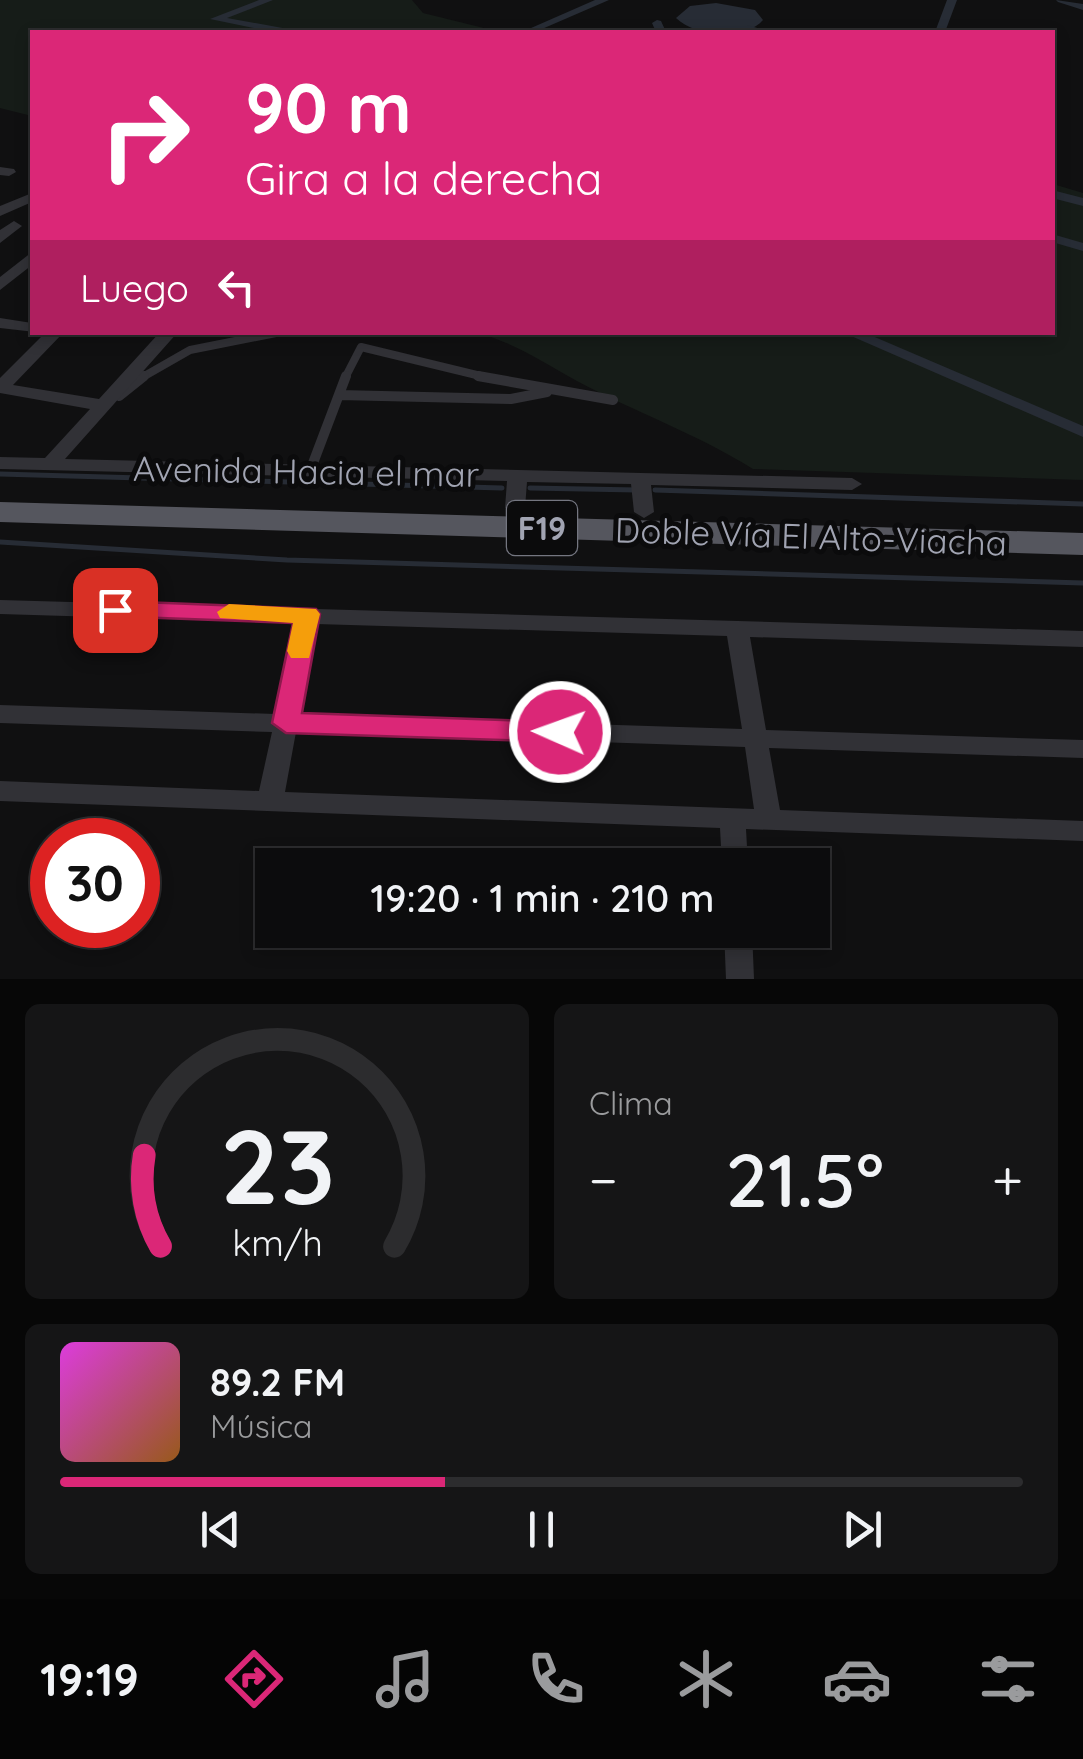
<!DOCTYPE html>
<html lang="es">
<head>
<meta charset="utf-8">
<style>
  :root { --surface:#0c0c0d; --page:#151516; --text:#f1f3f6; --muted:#9a9b9d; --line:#2c2c2e; --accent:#db2777 }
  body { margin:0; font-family:Quicksand,sans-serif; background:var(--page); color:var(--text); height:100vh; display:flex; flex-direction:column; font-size:38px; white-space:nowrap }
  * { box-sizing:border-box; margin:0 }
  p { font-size:32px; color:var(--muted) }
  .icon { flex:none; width:55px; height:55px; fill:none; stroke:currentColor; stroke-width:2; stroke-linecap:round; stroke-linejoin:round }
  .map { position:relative; height:979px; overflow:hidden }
  .sheet { display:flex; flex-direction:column; gap:25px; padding:25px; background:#070707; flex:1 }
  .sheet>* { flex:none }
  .hud { position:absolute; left:30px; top:30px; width:1025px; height:305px; border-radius:0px; box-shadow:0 5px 15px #0003,0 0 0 2px var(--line); background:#db2777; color:#fff; overflow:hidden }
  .speed { position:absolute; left:30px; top:818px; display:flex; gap:20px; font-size:50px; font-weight:700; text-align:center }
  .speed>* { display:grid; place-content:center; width:130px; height:130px; border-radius:50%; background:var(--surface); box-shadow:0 5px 15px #0003,0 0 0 2px var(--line); line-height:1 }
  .speed .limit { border:15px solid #d22; background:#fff; color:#111 }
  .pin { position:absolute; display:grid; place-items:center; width:85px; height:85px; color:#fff; margin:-42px; border-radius:20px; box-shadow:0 5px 15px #0006 }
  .me { position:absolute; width:110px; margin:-55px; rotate:272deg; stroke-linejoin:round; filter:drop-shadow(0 0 8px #0008) }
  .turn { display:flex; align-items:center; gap:35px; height:210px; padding:0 50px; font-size:45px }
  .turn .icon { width:130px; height:130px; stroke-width:2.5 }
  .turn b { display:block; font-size:70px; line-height:85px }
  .then { display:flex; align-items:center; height:95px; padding:0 50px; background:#0003; gap:20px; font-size:38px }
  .big { font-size:75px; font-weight:600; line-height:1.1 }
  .sheet .widget { flex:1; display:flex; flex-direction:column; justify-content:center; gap:15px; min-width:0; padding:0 35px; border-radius:15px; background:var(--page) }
  .sheet .dial { align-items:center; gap:0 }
  .dial svg { height:260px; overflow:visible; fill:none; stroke:var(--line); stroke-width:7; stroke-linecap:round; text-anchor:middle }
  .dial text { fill:var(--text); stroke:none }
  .song { display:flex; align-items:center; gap:30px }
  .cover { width:120px; height:120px; border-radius:15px; background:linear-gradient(135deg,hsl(300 70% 55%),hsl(30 70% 35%)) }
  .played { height:10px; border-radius:5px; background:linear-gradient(90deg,var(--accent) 40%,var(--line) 40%) }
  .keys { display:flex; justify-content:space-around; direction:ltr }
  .heat { display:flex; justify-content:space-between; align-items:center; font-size:55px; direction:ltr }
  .sheet .tiles { flex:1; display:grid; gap:25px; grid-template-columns:1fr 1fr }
  .widget:last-child { grid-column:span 2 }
  .trip { position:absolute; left:255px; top:848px; width:575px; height:100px; border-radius:0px; background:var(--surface); box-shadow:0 5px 15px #0003,0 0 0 2px var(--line); font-weight:600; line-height:100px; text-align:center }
  .tabs { display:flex; height:160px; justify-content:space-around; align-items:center; background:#050505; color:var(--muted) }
  .tabs .icon { width:70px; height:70px }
  .tabs .on { color:var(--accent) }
  .tabs b { font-size:45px; color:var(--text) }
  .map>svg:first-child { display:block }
  .green { fill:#161c18 }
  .water { fill:#272c35 }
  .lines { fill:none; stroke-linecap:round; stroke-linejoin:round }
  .stream { stroke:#272c35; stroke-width:5 }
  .canal { fill:#272c35; fill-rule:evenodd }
  .river { fill:#272c35; fill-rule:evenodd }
  .service-far1 { stroke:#313136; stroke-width:8 }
  .service { stroke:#313136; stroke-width:10 }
  .minor { fill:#313136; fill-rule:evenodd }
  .trunk { fill:#55565e; fill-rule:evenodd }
  .route { fill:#db2777; stroke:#8e194d; stroke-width:2.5 }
  .slow { fill:#f59e0b }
  .labels { text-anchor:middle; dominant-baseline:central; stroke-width:10; stroke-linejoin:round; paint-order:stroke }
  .shield { fill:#0b0b0c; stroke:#747680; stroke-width:2.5 }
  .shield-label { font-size:32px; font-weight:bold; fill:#a1a4b2 }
  .street-label { font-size:35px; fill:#a1a4b2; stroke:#0b0b0c }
</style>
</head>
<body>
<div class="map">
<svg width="1083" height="979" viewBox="0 0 1083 979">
  <rect width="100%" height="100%" fill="#101011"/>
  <path class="green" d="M0 0H412L423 13 500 32H32V116L0 108Z
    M1053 184 1083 193V480L753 469C697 434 635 412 577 381 543 362 516 344 479 333L1052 332Z"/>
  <path class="water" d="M716 3 755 10 763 20C745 41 695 37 676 18L690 6Z"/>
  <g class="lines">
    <path class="stream" d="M0 474 502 488
      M530 488 637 490
      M655 490 1083 504
      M0 542 287 560 1083 583"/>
    <path class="canal" d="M259 0H273L227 18 288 29 293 32H273L210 19Z
      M595 0H609L535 32H522Z
      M947 0H957L945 32H935Z
      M1056 0 1083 4V10L1058 2Z
      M657 20 661 21 666 32H656L652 23Z
      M1052 190 1083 198V206L1052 198Z
      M1052 234 1083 243V251L1052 242Z
      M842 332H863L1083 426V437Z"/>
    <path class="river" d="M747 25 771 32H747Z"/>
    <path class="service-far1" d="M141 378 190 350 281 332
      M345 378 361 347 489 378"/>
    <path class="service" d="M478 376 613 400
      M339 395 511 399 547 392
      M119 396 144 376
      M310 471 346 376"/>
    <path class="minor" d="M0 167 14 169 16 172 9 176 0 175Z
      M32 193V202L0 216V206Z
      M14 221 22 226 0 243V230Z
      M32 252V265L0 290V277Z
      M0 318 32 323 35 332 0 328Z
      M46 332H64L13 385 99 399 160 332H178L65 459 852 478 862 484 852 490 651 485 654 512 644 518 634 512 631 484 527 482 525 508 515 514 505 508 507 481 0 469V457L45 458 90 409 0 393V378Z
      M0 600 1083 631V647L750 637 766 730 1083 740V758L769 748 780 810 1083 821V841L746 829 748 865H722L720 828 0 801V781L259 791 272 732 0 723V705L275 714 294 623 0 614ZM316 624 727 636 742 729 299 715ZM296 732 745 747 754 809 285 792Z
      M724 930H752L754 979H726Z"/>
    <path class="trunk" d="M0 502 1083 533V555L0 522Z"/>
  </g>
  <path class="route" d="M115 601 316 609 320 614 302 713 560 722 574 732 560 742 286 733 272 723 293 623 106 616 103 610Z"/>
  <path class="slow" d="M229 604 316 609 320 614 309 658H291L287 651 293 623 220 618 217 612Z"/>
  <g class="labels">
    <rect class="shield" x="507" y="501" width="70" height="54" rx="8"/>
    <g class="shield-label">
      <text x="542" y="528">F19</text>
    </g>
    <g class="street-label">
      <text transform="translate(306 471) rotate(1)">Avenida Hacia el mar</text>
      <text transform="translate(811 536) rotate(2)">Doble Vía El Alto-Viacha</text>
    </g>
  </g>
</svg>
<div class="speed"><div class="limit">30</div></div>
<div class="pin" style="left:115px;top:610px;background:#d93025"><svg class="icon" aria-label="arrive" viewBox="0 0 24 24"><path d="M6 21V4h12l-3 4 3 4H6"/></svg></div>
<svg class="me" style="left:560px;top:732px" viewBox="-20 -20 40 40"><circle r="17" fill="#db2777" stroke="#fff" stroke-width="3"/><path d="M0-11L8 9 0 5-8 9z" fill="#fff"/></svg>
<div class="trip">19:20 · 1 min · 210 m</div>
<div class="hud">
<div class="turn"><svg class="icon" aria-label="right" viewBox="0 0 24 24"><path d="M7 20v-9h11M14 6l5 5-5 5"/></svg><div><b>90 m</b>Gira a la derecha</div></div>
<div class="then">Luego<svg class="icon" aria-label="left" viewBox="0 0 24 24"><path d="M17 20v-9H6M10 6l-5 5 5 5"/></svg></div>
</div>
</div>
<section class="sheet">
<div class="tiles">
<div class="widget dial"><svg viewBox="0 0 100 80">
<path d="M14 69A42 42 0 1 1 86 69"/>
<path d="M14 69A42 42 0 0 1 9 41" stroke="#db2777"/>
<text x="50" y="56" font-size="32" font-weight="700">23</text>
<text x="50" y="72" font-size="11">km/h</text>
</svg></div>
<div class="widget"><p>Clima</p>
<div class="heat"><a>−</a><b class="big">21.5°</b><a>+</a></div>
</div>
<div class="widget">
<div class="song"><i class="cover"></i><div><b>89.2 FM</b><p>Música</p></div></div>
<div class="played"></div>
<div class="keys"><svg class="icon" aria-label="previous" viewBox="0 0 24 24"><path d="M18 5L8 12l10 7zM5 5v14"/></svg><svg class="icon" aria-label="pause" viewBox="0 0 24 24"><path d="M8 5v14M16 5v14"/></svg><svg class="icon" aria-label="next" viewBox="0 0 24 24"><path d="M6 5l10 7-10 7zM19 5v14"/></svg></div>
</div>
</div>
</section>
<nav class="tabs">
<b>19:19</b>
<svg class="icon on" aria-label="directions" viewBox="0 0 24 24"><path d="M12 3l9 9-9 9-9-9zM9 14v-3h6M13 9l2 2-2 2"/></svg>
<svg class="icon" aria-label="music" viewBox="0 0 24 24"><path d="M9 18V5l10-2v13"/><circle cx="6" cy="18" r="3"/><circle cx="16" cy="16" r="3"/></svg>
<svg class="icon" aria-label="phone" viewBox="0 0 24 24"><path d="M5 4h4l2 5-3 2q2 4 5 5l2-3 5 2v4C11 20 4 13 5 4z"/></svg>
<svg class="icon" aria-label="climate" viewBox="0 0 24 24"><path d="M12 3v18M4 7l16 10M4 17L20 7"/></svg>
<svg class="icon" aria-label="car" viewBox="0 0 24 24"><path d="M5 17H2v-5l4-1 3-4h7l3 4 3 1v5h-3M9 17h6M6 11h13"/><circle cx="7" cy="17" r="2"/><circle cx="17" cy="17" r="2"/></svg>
<svg class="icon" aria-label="filters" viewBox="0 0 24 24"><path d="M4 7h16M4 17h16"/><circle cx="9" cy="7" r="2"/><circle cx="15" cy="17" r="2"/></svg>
</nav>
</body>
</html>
